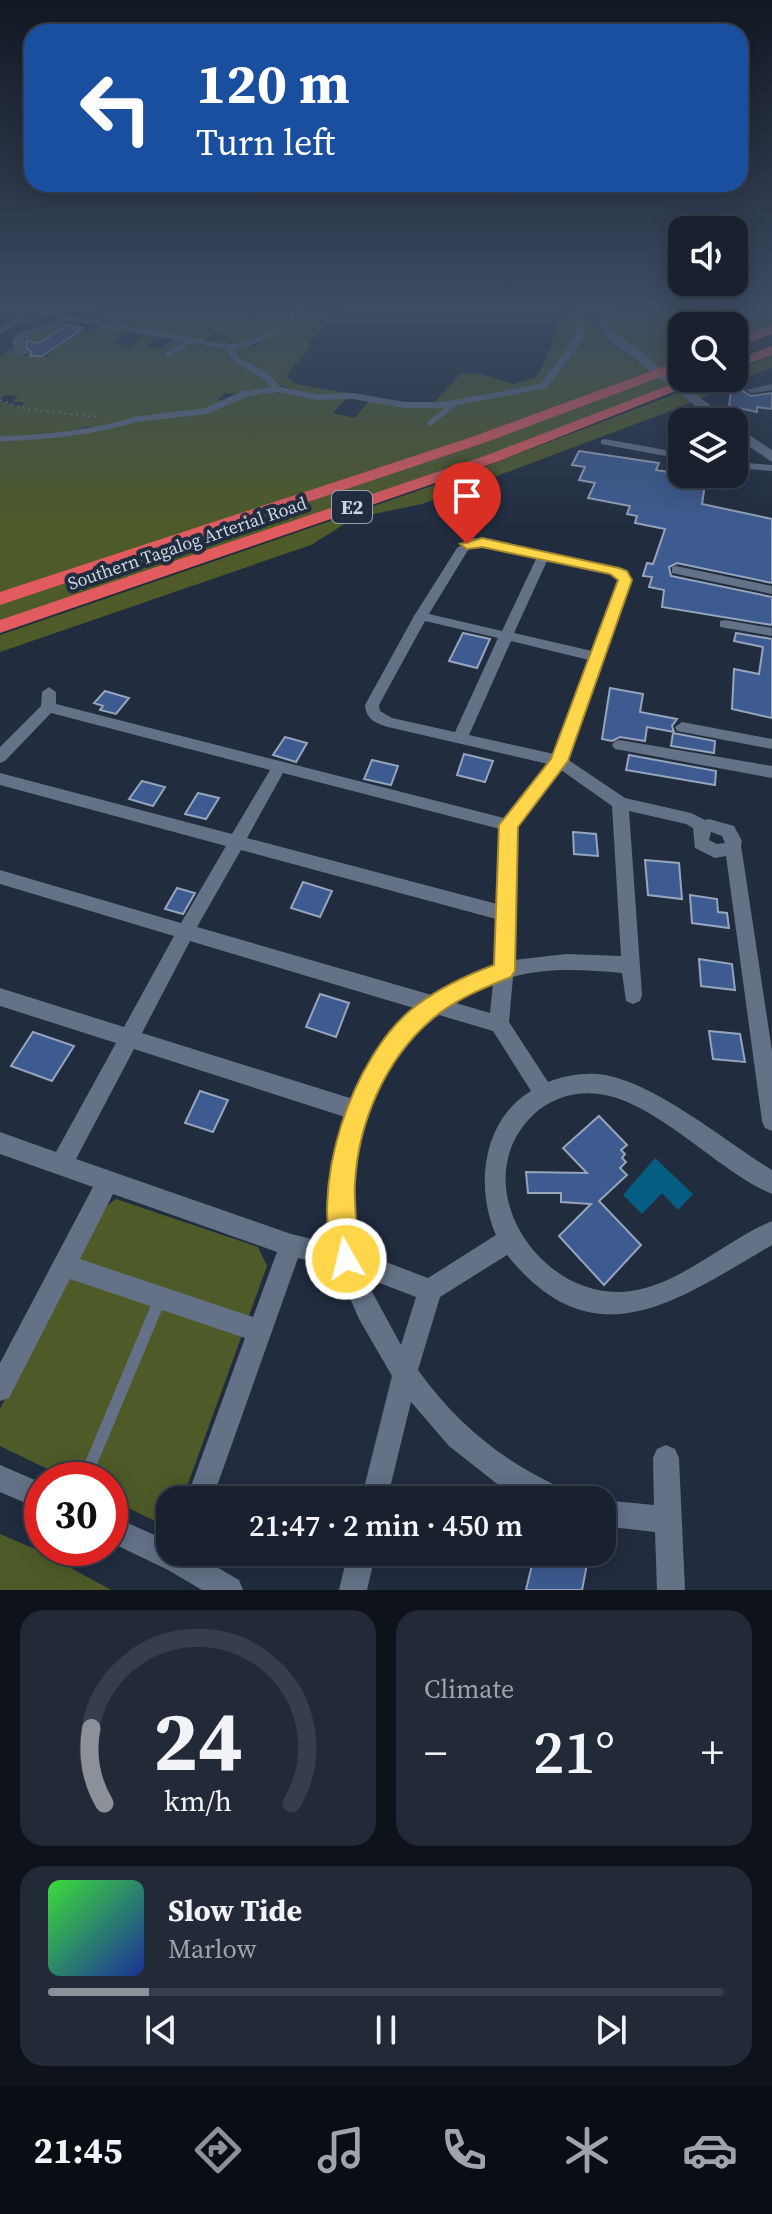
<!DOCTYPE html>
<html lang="en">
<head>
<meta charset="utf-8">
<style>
  :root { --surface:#19212f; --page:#222937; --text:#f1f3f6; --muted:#9fa3aa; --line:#373e4b; --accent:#8c9099 }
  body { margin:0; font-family:"Source Serif 4",serif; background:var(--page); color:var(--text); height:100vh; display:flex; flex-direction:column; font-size:30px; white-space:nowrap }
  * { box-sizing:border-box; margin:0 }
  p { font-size:26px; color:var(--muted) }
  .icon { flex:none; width:44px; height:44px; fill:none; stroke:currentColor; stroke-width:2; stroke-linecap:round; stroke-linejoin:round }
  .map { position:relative; height:1590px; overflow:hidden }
  .side { display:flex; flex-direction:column; gap:20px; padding:20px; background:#0e121a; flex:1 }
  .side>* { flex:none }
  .guide { position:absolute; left:24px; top:24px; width:724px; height:168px; border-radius:24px; box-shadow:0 4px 20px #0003,0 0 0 2px var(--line); background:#1a4fa0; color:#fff; overflow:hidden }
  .controls { position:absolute; left:668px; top:216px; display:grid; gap:16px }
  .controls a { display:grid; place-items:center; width:80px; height:80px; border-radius:16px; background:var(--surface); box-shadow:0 4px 20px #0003,0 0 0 2px var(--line); font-size:40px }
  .speed { position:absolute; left:24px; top:1462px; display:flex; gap:16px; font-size:40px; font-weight:700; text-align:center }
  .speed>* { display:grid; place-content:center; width:104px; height:104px; border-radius:50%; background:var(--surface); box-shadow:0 4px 20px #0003,0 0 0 2px var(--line); line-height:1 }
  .speed .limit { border:12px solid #d22; background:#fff; color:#111 }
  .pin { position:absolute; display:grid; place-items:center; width:68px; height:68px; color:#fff; margin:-82px -34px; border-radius:50% 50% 50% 0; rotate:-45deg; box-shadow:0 0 8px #0007 }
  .pin .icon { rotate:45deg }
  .me { position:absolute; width:88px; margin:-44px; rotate:352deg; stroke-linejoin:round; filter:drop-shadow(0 0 6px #0008) }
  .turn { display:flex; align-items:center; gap:28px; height:168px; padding:0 40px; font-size:36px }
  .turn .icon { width:104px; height:104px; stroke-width:2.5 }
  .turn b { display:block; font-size:56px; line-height:68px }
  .big { font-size:60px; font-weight:600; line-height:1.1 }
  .side .widget { flex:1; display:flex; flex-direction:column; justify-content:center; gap:12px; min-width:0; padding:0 28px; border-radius:24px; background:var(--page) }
  .side .dial { align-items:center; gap:0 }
  .dial svg { height:208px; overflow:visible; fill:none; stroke:var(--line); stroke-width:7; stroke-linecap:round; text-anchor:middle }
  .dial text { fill:var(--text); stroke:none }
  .song { display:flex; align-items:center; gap:24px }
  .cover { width:96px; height:96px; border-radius:12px; background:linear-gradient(135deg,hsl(120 70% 55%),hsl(230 70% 35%)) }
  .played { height:8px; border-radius:4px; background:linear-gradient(90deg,var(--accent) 15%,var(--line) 15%) }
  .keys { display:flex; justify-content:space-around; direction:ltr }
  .heat { display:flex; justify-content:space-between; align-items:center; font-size:44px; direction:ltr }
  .side .tiles { flex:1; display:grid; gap:20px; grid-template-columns:1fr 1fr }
  .widget:last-child { grid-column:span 2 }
  .trip { position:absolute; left:156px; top:1486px; width:460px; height:80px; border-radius:24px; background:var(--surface); box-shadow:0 4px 20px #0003,0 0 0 2px var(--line); font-weight:600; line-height:80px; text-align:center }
  .menu { display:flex; height:128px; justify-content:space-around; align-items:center; background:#0a0d13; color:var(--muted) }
  .menu .icon { width:56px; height:56px }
  .menu .active { color:var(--accent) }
  .menu b { font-size:36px; color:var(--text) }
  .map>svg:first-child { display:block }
  .green { fill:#4e5b28 }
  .water { fill:#065d82 }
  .building { fill:#3d5b91; stroke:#96a4bc; stroke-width:2 }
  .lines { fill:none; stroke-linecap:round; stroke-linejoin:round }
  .path { stroke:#757e8e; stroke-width:2; stroke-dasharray:2 4; stroke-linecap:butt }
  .lane-far1 { stroke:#647187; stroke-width:5 }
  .lane { stroke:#647187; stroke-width:12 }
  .street { fill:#647187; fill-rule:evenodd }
  .secondary { fill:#647187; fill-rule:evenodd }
  .highway { fill:#e25c5f; fill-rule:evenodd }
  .route { fill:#ffd54a; stroke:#a68a30; stroke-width:2 }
  .labels { text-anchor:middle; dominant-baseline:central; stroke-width:8; stroke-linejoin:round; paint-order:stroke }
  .far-street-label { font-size:18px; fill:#ced5e2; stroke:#212c3f }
  .shield { fill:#212c3f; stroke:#9aa2b1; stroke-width:2 }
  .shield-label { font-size:20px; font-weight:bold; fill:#ced5e2 }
</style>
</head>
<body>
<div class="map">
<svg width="772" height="1590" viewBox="0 0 772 1590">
  <rect width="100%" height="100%" fill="#212c3f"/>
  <path class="green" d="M107 308H344L309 343 311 346 286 376 296 384 354 394C310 395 291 395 253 369 243 363 236 359 232 348L256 346 283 328C252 346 242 348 206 341L227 337C219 331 211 335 204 340L140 330 127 323 125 327 90 320Z
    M565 308H585L576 318 577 336 543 385 433 404 461 373 481 374 513 384 535 378C552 356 552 332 565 308Z
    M591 308H598L595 318 601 333 638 363 648 359 617 335 608 318 611 308H772V326L734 340V326H682V360L475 438 0 594V441L109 429 138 420 205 413 240 397 268 391 348 397 333 413 355 418 369 401 414 407 549 385C571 360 572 333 591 308Z
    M68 322 47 340 61 345 76 331 86 332 98 326 127 331 112 342 131 347 146 334 157 337 146 347 160 349 173 339 227 350 234 361 261 374 274 387 238 394 226 393 218 399 223 402 214 407 103 427H86L58 435 0 438V401L18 407 26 402H12L18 396 5 395 0 399V355L14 347 25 356 48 357 50 354 37 351 27 354 19 343 20 338Z
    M772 356V367L681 407 422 504 354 518 311 545 0 652V635L455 478 717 378H734V371Z
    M682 368V378H693L495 453 0 622V604L478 445Z
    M116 1199 258 1247 267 1266 182 1500H170V1514L159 1523 110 1499V1480H70L0 1446V1409L100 1211Z
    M0 1534 42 1552 111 1590H0Z"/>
  <path class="water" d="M655 1158 693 1194 678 1210 662 1193 642 1214 623 1195Z"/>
  <path class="building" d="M67 325 83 328 42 356H30L32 352 26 348 27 341 39 343Z
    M738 388 751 396 772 393V409L757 407V412L729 406 731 390 737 391Z
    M579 451 659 463 656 470 706 478 702 504 772 519V583L677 563 669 567 671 576 772 597V625L662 607 664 590 649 587 652 577 643 576 647 563 653 564 665 529 635 523 637 516 627 514 630 506 588 498 595 483 579 480 585 467 572 465Z
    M463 633 490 639 477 668 449 661Z
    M736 633 772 639V718L732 709 734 669 759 674 763 647 734 641Z
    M610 688 643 694 640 712 677 719 672 726 674 732 647 727 645 741 620 737 612 741 602 739Z
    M105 691 129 698 116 714 100 710 103 706 94 703Z
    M673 733 715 741 714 753 671 746Z
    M285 737 307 743 296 762 273 755Z
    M464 754 493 761 485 782 457 775Z
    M629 755 716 771 715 785 626 770Z
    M372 760 398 766 391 785 364 779Z
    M142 781 165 787 153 806 129 799Z
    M198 793 219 798 206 819 185 814Z
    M573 832 596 834 598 856 574 854Z
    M645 860 679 863 682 899 648 895Z
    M303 882 332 891 320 917 291 908Z
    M177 888 195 893 183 914 165 909Z
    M690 895 717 899 718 912 727 913 729 928 692 923Z
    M699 959 732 964 735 990 701 986Z
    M320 994 349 1003 336 1037 306 1027Z
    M709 1031 740 1034 745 1062 713 1059Z
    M33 1032 74 1046 52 1081 11 1066Z
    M200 1091 228 1100 213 1132 185 1123Z
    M599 1116 627 1145 621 1150 625 1154 622 1158 626 1162 620 1168 627 1175 599 1201 641 1245 604 1285 559 1236 591 1204 561 1202V1193H528L526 1172 587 1173 563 1148Z
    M535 1552H562L587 1564 582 1590H526Z"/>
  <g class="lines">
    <path class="path" d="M117 308 123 318
      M0 400 26 409 98 417"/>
    <path class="lane-far1" d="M228 347C260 343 280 333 300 308
      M168 355 190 341
      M430 423 454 404
      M0 439C46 437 93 433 137 419"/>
    <path class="lane" d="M84 1480 160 1299"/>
    <path class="street" d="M29 308 231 345 239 358 267 372 281 387 317 394 353 393 405 402H442L541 384 574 339 576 316 584 308H593L583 319 584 339 547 388 442 408H405L353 399 317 400 278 392 249 396 207 414 137 422 133 421V417L205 408 243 391 271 387C254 369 236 370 225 349L70 321 24 338 23 349 29 353 21 355 14 351 12 342 17 334 61 319 35 313 0 334V327Z
      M772 384V390L751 393 746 390Z
      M605 439 682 453V459L601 444V440Z
      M734 462 772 465V471L734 468Z
      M473 538 614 567 626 571 631 580 567 759 625 798 691 813 705 820 709 819 734 826 742 841 741 845 772 1051V1131L765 1128 762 1121 726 856 715 858 695 848 693 828 686 824 629 811 642 995 640 1001 633 1004 626 1001 622 973C586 970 549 967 513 977L509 1022 548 1082C564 1076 580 1073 597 1074 650 1078 726 1142 772 1170V1194C719 1172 656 1101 599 1094 575 1091 551 1098 533 1115 462 1184 541 1304 631 1291 681 1284 726 1240 772 1221V1245C677 1300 595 1364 507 1255L440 1297 418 1370C458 1426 507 1465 569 1491L573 1500H528L496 1483 449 1446 411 1402 387 1500H361L392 1376 359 1319 337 1268 298 1258 212 1500H186L245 1338 70 1279 9 1398 0 1401V1363L93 1187 0 1154V1132L56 1152 116 1043 0 1006V988L124 1027 174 936 0 884V870L181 923 226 846 0 785V773L232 834 270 770 51 713 5 761 0 763V747L41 706 42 692 49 687 56 692V704L504 818 548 764 388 727C375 723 366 719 365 705L414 616 457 548ZM475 546 536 559 502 631 429 614 468 550ZM547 561 617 576 619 580 592 651 514 633ZM425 621 498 638 455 732 392 718 380 711 379 705ZM511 641 589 660 554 754 469 735ZM561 770 612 806 621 956 566 954 514 960 516 826ZM283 773 500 829 497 904 247 838ZM711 832 722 836 725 843 717 844 709 840ZM241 850 496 919 495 966 455 983 435 996 197 927ZM190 941 417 1009C390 1036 368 1063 353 1099L142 1033ZM493 984 490 1013 456 1003 468 994ZM439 1015 493 1031 531 1091C482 1120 475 1188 496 1235L428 1278 357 1251C355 1239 352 1226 351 1214 347 1142 379 1057 439 1015ZM134 1049 345 1117C328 1157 327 1202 333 1244L291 1234 76 1159ZM113 1194 277 1252 253 1317 80 1259ZM364 1277 416 1297 401 1345Z
      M676 566 772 586V594L672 573V567Z
      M725 620 772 628V636L720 627V621Z
      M682 722 772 739V749L677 731 675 727Z
      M620 740 772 766V778L615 749 612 745 615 741Z
      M666 1445 675 1449 679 1458 685 1590H657L655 1532 602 1526V1500L654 1505 653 1458 657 1449Z
      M0 1465 42 1483V1510L0 1492Z
      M110 1515 170 1542V1552H191L239 1580 243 1590H202L168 1570 110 1542Z
      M348 1552H376L367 1590H339Z"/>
    <path class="secondary" d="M599 308H611L608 319 614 331 732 422H716L605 336 596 319Z
      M734 425 772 450V462L734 436Z"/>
    <path class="highway" d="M772 325V334L734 348V339Z
      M772 346V355L734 369V360Z
      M682 360V369L481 444 0 605V592L469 438Z
      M688 378H708L502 460 0 633V620L490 454Z"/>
  </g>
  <linearGradient id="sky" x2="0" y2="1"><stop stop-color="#121823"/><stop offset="0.58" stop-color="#3d4b63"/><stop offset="1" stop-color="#3d4b63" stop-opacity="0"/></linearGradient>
  <rect width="772" height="531" fill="url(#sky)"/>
  <path class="route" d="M482 538 619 568 627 571 632 580 568 761 518 827 515 971 511 977C483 988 454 1000 431 1020 385 1060 358 1123 355 1183 353 1204 361 1255 356 1268L346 1272 337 1268C306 1192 352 1053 417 1005 441 987 467 975 494 965L499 825 551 759 618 580 610 574 482 547 467 549 460 544Z"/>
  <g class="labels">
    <g class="far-street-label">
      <text transform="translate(187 543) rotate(-19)">Southern Tagalog Arterial Road</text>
    </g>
    <rect class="shield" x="332" y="491" width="40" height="32" rx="6"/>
    <g class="shield-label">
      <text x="352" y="507">E2</text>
    </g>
  </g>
</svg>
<div class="controls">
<a><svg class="icon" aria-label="sound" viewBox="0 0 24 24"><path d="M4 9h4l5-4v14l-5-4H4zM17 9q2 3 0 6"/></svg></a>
<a><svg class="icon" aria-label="search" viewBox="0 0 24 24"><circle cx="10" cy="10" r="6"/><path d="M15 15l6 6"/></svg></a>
<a><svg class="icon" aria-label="layers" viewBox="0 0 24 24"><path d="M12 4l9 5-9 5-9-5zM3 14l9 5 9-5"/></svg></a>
</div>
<div class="speed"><div class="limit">30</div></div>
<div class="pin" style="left:467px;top:544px;background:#d93025"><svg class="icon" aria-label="arrive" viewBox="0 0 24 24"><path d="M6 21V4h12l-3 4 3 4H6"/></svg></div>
<svg class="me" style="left:346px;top:1259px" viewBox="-20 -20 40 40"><circle r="17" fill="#ffd54a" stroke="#fff" stroke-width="3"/><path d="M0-11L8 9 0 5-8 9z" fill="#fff"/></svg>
<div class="trip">21:47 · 2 min · 450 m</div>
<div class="guide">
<div class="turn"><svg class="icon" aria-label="left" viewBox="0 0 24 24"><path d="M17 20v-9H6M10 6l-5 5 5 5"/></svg><div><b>120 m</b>Turn left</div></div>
</div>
</div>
<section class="side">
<div class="tiles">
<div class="widget dial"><svg viewBox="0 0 100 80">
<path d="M14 69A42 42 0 1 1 86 69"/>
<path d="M14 69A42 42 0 0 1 9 40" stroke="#8c9099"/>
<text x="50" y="56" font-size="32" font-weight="700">24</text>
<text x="50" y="72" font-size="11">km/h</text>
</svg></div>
<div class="widget"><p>Climate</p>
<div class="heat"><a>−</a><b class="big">21°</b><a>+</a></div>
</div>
<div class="widget">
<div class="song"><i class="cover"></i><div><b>Slow Tide</b><p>Marlow</p></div></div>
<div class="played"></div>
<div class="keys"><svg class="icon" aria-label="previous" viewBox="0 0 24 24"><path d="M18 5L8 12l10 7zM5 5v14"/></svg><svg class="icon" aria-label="pause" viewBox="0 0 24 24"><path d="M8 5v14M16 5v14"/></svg><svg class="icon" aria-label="next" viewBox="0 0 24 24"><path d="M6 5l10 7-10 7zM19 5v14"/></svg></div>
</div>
</div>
</section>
<nav class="menu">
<b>21:45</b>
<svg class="icon active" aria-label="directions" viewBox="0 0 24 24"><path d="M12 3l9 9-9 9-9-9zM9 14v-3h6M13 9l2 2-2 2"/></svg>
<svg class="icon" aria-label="music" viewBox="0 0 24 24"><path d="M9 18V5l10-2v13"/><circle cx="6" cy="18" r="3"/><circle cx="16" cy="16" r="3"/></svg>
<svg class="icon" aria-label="phone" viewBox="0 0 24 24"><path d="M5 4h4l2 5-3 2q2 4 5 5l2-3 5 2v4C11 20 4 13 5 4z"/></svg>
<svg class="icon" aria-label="climate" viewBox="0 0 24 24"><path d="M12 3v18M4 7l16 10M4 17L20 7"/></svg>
<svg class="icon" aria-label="car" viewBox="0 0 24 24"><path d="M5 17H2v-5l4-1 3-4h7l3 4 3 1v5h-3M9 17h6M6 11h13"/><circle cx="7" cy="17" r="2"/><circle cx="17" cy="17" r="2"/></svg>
</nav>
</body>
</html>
